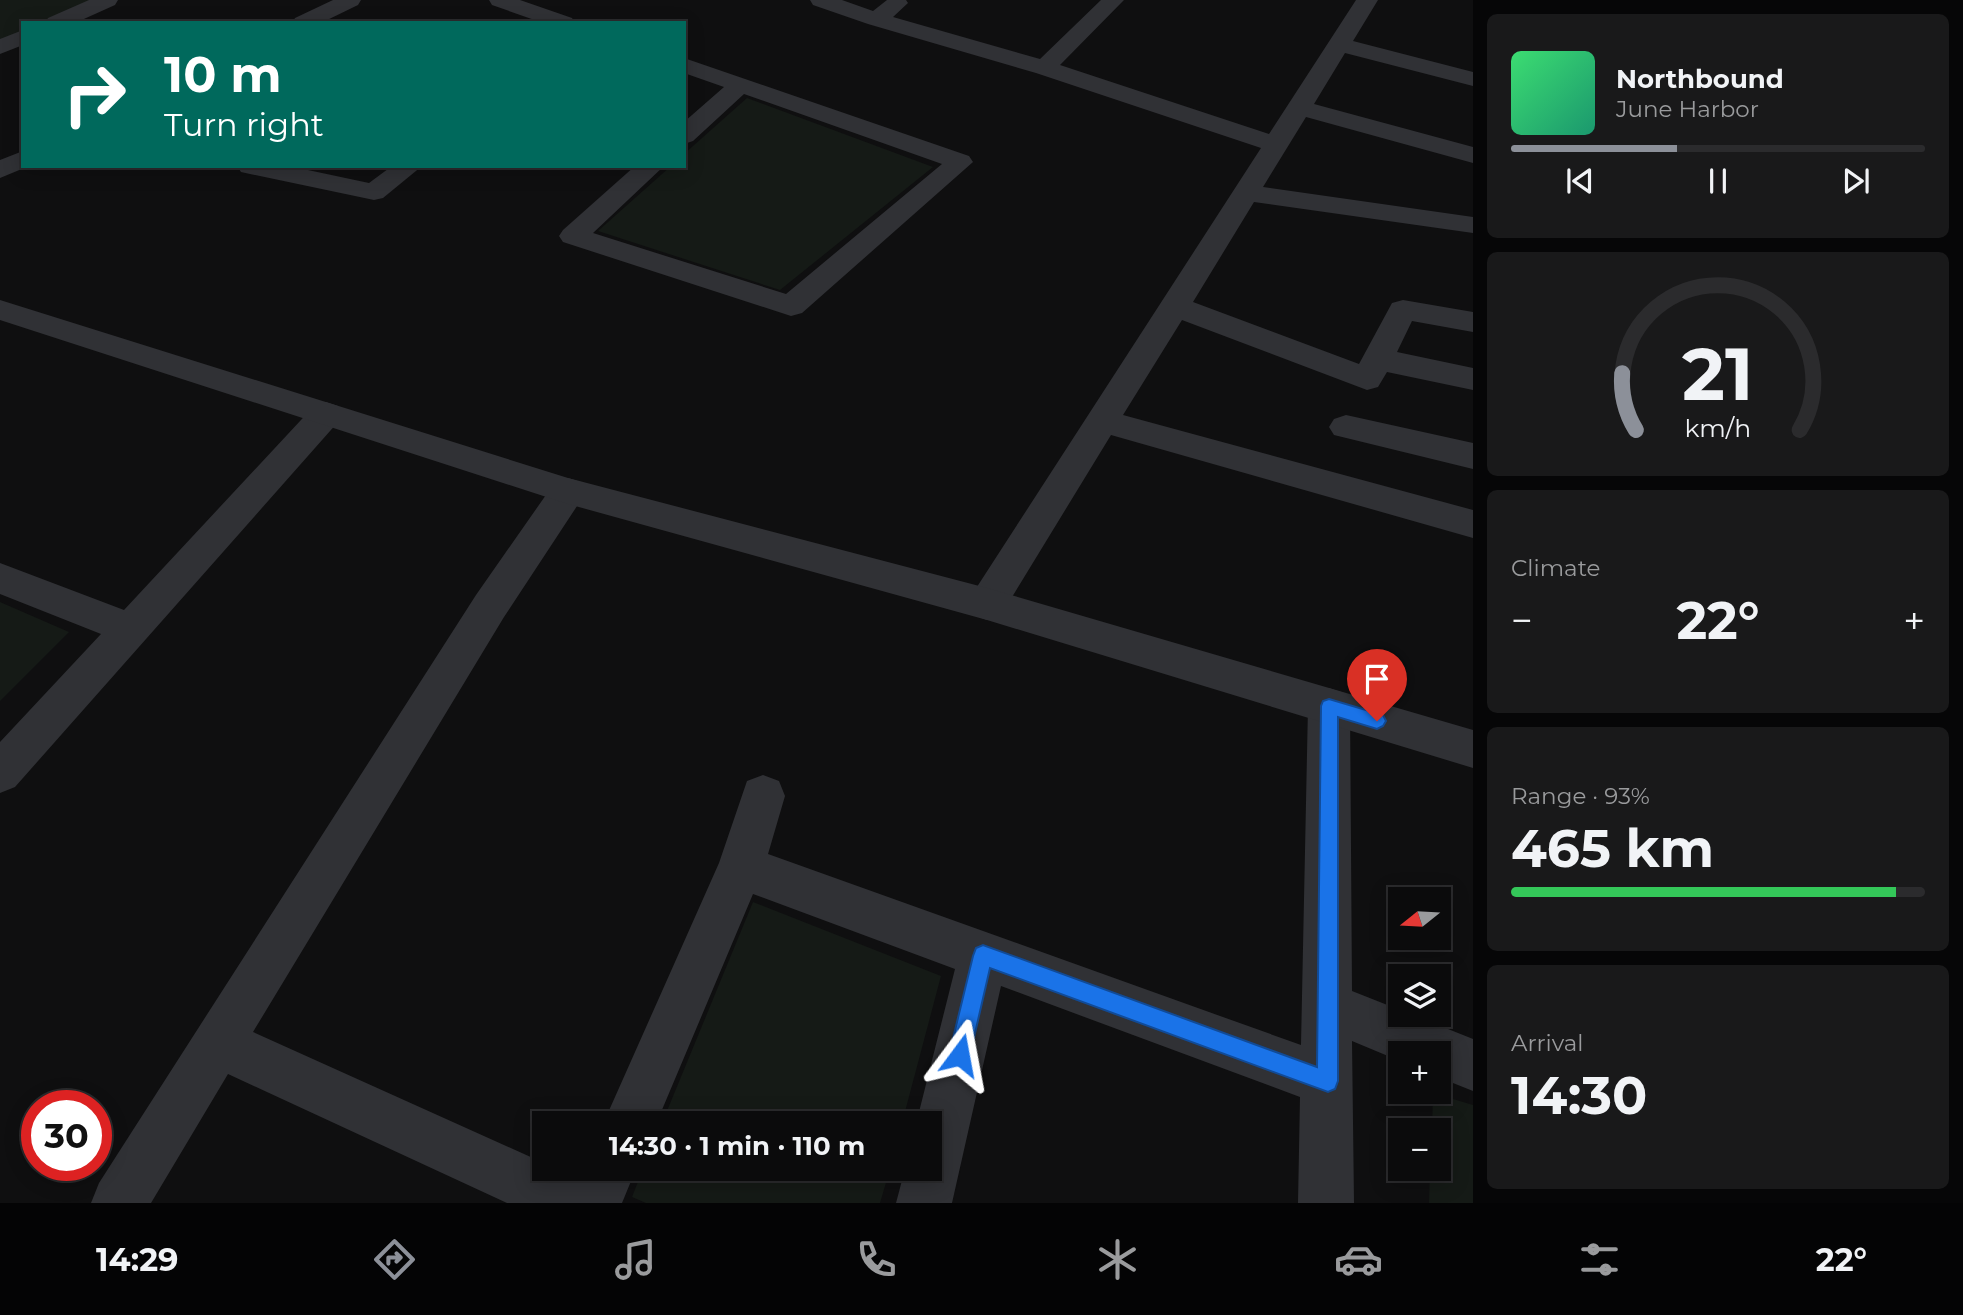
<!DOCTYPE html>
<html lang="en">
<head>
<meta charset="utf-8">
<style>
  :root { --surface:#0b0b0c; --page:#19191a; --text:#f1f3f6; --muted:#9a9b9d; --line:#2b2b2d; --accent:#8c9099 }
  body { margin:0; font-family:Montserrat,sans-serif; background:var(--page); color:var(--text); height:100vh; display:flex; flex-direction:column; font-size:26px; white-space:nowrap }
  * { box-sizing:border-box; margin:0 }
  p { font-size:23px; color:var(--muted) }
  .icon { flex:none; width:38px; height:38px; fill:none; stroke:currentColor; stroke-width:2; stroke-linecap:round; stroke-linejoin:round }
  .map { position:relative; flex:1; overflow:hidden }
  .sheet { display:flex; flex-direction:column; gap:14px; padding:14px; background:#060607; width:490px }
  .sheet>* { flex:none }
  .top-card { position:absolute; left:21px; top:21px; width:665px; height:147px; border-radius:0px; box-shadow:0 4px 18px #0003,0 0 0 2px var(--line); background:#00695c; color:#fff; overflow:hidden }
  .needle { width:46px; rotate:252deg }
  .controls { position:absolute; left:1388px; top:887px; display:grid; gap:14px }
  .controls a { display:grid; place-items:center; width:63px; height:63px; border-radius:0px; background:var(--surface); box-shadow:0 4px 18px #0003,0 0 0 2px var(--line); font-size:35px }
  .speed { position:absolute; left:21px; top:1090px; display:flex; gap:14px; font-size:35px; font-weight:700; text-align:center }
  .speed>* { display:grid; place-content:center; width:91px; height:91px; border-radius:50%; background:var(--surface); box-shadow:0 4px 18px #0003,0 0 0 2px var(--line); line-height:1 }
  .speed .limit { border:10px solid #d22; background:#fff; color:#111 }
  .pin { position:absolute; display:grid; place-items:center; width:60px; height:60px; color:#fff; margin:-72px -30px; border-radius:50% 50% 50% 0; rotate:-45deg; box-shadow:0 0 7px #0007 }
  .pin .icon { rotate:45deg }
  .me { position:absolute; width:77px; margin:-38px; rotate:13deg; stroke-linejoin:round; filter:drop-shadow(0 0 5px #0008) }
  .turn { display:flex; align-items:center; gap:24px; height:147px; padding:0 28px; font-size:32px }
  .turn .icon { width:91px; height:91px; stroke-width:2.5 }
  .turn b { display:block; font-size:49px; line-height:60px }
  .big { font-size:52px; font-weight:700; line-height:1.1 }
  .sheet .tile { flex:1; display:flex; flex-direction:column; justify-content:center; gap:10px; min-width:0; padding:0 24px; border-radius:10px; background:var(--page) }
  .sheet .dial { align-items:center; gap:0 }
  .dial svg { height:182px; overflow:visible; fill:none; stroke:var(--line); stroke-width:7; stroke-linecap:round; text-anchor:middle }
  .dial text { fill:var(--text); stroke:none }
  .song { display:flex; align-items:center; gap:21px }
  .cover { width:84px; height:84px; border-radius:10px; background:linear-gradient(135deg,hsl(140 70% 55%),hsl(160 70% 35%)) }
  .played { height:7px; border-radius:4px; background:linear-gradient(90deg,var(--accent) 40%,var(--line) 40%) }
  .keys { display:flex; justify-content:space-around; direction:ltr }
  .heat { display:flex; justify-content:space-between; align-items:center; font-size:38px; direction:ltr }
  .charge { height:10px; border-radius:5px; background:linear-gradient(90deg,#34c759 93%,var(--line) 0) }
  .trip { position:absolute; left:532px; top:1111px; width:410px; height:70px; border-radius:0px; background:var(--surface); box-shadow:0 4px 18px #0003,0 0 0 2px var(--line); font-weight:700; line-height:70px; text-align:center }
  .dock { display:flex; height:112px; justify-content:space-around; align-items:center; background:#040405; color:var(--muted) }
  .dock .icon { width:49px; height:49px }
  .dock .selected { color:var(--accent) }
  .dock b { font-size:32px; color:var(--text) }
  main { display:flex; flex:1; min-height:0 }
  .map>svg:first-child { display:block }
  .green { fill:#151a16 }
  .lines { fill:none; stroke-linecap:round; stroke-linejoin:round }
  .minor { fill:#303135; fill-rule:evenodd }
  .tertiary { fill:#303135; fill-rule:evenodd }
  .route { fill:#1a73e8; stroke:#114b97; stroke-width:2 }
</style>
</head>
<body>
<main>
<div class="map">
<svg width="1473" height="1203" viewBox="0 0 1473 1203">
  <rect width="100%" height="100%" fill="#0f0f10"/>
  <path class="green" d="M0 0H96L43 23H23V32L0 41Z
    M747 98 933 167 780 290 598 231 671 166H684V154Z
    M0 602 69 632 0 701Z
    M753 902 941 976 902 1123H662Z
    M1433 1093 1473 1105V1203H1429L1430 1169H1438V1130H1432Z
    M643 1169H890L880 1203H646L632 1197Z"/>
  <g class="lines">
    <path class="minor" d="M89 0H118L115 5 75 23H45L48 18Z
      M333 0H361L358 5 321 23H292L295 18Z
      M489 0H520L572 18 575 23H543L492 5Z
      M810 0H842L873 11 887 0H906L908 3 893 17 1040 59 1101 0H1124L1060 65 1269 134 1356 0H1378L1353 41 1473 72V86L1345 53 1314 104 1473 147V163L1306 117 1263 187 1473 217V233L1254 202 1193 302 1359 364 1392 303 1403 300 1473 312V332L1412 321 1397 352 1473 368V390L1387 372 1378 387 1367 390 1182 320 1123 415 1473 510V538L1111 435 1001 615 987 620 973 615 968 604 973 593 1261 148 1036 73 868 24 813 5Z
      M23 30V45L0 54V39Z
      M684 58 969 156 973 162 802 313 791 316 563 242 559 236 563 230 635 166H664L593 233 786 294 942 164 744 94 693 141 684 144V122L724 87 684 73Z
      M23 151V166H29L0 178V160Z
      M237 166H289L369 183 392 166H422L383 198 374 200 250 174 241 172Z
      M326 402 338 406 343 414 338 422 15 787 0 793V742L101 634 0 594V563L124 610 314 406Z
      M1346 415 1473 443V469L1334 435 1329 427 1334 419Z
      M568 478 581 482 586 491 581 500 504 617 253 1032 544 1163V1169H557L577 1178 581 1169H636L622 1203H507L228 1074 151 1203H91L99 1183 476 595 555 482Z
      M1329 688 1344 693 1350 706 1352 991 1400 1010V1015H1413L1473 1039V1091L1438 1077V1054H1400V1061L1352 1041 1354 1203H1298L1300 1097 1001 986 952 1203H896L905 1169H929V1124H916L955 969 753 894 656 1124H603L719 863 747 781 763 775 779 781 785 796 768 854 1301 1045 1308 706 1314 693Z"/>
    <path class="tertiary" d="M0 300 568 478 987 588 1473 730V768L987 620 568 504 0 320Z"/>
  </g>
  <path class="route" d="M1329 699 1383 715 1386 721 1383 726 1377 729 1338 717V1081L1335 1089 1328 1092 990 968 970 1055 967 1062 960 1065 952 1062 949 1055 973 956 976 948 983 945 1317 1067 1321 706 1323 701Z"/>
</svg>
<div class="controls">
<a><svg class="needle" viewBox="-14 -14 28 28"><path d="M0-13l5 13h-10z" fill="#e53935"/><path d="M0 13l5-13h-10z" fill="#9a9b9d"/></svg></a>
<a><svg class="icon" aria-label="layers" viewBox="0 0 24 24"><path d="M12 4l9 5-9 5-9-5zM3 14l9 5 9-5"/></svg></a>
<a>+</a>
<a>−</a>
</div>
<div class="speed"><div class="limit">30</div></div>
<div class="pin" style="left:1377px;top:721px;background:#d93025"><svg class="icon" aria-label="arrive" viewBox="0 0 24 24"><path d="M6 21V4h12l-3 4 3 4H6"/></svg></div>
<svg class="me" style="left:960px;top:1055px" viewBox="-20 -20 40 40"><path d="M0-17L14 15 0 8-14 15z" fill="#1a73e8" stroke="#fff" stroke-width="4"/></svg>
<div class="trip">14:30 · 1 min · 110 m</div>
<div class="top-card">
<div class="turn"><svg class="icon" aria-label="right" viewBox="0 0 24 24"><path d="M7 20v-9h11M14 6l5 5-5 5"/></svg><div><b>10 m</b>Turn right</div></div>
</div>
</div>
<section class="sheet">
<div class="tile">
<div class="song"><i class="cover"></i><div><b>Northbound</b><p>June Harbor</p></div></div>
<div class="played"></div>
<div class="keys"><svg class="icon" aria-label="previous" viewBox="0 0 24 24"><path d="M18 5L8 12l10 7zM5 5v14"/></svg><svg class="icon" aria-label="pause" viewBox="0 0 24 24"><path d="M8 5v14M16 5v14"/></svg><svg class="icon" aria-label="next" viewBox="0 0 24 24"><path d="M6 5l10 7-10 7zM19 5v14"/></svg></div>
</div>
<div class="tile dial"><svg viewBox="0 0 100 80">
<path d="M14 69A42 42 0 1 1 86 69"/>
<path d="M14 69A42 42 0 0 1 8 44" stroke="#8c9099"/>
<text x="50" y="56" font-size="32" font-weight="700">21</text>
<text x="50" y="72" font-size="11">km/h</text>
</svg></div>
<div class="tile"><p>Climate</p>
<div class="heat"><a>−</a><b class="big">22°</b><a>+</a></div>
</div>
<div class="tile"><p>Range · 93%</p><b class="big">465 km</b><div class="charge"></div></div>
<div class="tile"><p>Arrival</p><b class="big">14:30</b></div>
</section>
</main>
<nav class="dock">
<b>14:29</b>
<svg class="icon selected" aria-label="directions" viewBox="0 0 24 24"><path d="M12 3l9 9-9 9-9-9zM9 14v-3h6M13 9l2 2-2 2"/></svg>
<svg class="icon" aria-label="music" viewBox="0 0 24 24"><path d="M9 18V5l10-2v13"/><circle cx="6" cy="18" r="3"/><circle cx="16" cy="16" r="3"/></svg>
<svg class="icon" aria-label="phone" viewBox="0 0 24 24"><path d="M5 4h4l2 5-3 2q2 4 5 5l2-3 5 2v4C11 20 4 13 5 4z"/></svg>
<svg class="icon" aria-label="climate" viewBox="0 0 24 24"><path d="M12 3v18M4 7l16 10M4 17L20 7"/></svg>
<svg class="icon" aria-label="car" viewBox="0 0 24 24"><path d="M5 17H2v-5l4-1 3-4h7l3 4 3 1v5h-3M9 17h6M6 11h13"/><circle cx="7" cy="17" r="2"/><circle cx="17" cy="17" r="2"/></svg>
<svg class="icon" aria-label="filters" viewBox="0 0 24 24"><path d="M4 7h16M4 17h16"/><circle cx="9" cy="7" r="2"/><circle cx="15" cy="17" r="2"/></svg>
<b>22°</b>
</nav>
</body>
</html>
